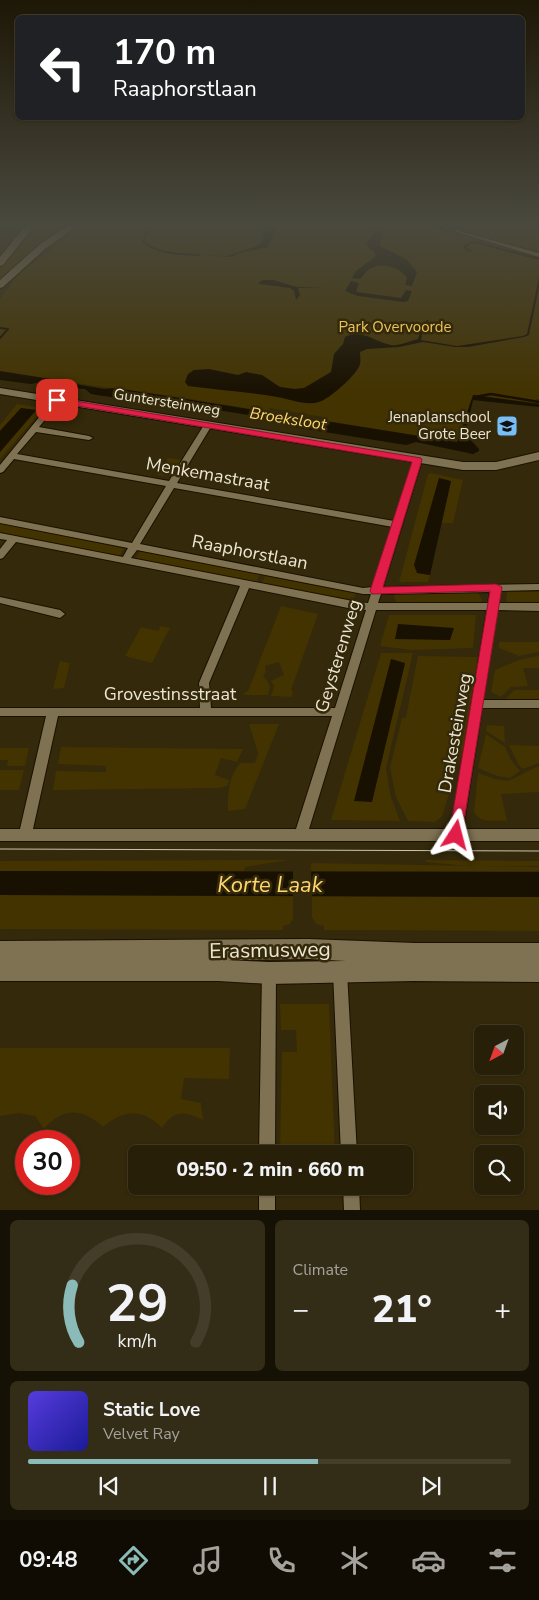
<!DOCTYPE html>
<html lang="en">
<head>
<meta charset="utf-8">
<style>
  :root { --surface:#271f08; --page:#332c16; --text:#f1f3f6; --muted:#a4a29c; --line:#433d29; --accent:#8bbbb9 }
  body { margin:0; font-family:"Nunito Sans",sans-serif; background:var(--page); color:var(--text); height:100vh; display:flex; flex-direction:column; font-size:19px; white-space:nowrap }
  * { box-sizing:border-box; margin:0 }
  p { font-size:16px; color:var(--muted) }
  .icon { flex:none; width:28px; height:28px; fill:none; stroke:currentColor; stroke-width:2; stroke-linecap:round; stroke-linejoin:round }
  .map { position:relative; height:1210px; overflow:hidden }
  .sheet { display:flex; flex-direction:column; gap:10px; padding:10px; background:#151104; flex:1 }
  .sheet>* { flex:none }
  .guide { position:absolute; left:15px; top:15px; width:510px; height:105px; border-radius:8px; box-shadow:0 1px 4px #0004,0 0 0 1px var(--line); background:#202124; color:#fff; overflow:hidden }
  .needle { width:32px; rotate:221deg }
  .fabs { position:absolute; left:474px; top:1025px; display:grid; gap:10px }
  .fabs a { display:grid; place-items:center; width:50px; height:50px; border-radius:8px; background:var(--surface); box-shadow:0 1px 4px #0004,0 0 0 1px var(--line); font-size:25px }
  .speed { position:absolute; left:15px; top:1130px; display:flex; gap:10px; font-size:25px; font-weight:700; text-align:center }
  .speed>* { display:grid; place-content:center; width:65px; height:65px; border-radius:50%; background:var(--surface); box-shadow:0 1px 4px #0004,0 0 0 1px var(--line); line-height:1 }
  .speed .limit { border:8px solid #d22; background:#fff; color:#111 }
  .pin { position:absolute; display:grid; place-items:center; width:42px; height:42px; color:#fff; margin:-21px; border-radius:10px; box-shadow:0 2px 8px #0006 }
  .me { position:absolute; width:55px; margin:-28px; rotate:9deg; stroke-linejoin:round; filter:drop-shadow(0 0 4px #0008) }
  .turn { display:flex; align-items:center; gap:18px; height:105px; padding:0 15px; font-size:22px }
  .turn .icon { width:65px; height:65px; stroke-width:2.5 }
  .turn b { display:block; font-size:35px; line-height:42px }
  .big { font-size:38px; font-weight:800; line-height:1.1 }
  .sheet .tile { flex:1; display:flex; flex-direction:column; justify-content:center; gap:8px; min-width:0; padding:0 18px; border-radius:8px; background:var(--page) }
  .sheet .dial { align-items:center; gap:0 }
  .dial svg { height:130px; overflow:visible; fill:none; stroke:var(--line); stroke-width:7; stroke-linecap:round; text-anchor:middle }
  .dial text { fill:var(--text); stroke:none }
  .song { display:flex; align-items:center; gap:15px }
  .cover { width:60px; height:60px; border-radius:8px; background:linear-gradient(135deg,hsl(250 70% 55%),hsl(240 70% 35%)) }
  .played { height:5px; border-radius:2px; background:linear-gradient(90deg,var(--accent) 60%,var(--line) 60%) }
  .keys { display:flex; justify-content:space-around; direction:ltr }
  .heat { display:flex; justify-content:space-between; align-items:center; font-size:28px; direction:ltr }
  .sheet .tiles { flex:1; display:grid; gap:10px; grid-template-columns:1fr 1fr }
  .tile:last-child { grid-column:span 2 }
  .trip { position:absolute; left:128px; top:1145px; width:285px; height:50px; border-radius:8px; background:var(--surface); box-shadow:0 1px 4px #0004,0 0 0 1px var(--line); font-weight:800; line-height:50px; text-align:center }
  .dock { display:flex; height:80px; justify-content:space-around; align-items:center; background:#100c03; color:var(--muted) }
  .dock .icon { width:35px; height:35px }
  .dock .active { color:var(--accent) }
  .dock b { font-size:22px; color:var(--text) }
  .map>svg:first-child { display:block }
  .green { fill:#433300; fill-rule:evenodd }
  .water { fill:#181000 }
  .pier { fill:#34290a }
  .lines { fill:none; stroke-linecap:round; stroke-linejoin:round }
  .stream-far1 { stroke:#181000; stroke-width:2 }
  .stream { stroke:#181000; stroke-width:2.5 }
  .street-casing { stroke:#1a1200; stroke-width:2 }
  .secondary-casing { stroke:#1a1200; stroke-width:2 }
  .street { fill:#7f7252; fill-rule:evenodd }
  .secondary { fill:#7f7252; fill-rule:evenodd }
  .tram { stroke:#cbc4b0; stroke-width:1 }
  .route { fill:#e11d48; stroke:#92132f }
  .labels { text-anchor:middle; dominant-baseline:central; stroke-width:5; stroke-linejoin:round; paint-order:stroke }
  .far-park-label { font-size:15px; fill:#eac359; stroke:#34290a }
  .far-street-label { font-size:15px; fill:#ece6d4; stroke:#34290a }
  .far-poi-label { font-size:15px; fill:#ece6d4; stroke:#34290a; text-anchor:end }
  .far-water-label { font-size:16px; font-style:italic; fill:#ffd76e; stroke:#34290a }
  .street-label { font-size:18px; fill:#ece6d4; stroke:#34290a }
  .near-street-label { font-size:21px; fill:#ece6d4; stroke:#34290a }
  .near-water-label { font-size:22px; font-style:italic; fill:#ffd76e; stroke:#34290a }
</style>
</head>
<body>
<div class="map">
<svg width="539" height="1210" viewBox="0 0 539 1210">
  <rect width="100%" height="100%" fill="#34290a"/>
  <path class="green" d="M36 225H70L45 240 0 281V269Z
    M86 225H446L463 233 539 257V399H536L535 403 474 395 457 442 321 420 323 417 270 408 269 412 178 397 0 373V300L18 275 67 237Z
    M454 225H539V253L481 236Z
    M17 404 44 408 0 459V452L36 411 21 408 0 431V425Z
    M168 458 183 460 180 466 177 465C171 476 169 477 157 475L164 464 171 465 165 463Z
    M431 473 463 480 453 523H442L451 481 417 573 430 575 428 582H399L428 474Z
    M0 523 124 548 119 557 0 533Z
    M140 551 260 574 256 584 135 560Z
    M265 576 329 588 357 591 353 601 319 597 261 585Z
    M396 592H478L482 600 480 603H397L394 596Z
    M507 592H539V603H509L506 600Z
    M281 606 318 614 291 690 293 691 292 697 271 696 274 686 271 681 284 675 279 662 265 666 266 672 263 675 270 686 268 695H244L245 692 248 691Z
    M389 615H476L473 648 411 650 380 646Z
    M161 626 170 628 152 663 125 656 141 627 158 631Z
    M499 642H539V652L519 656 499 648Z
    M381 653H413L386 768 391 797 400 821 331 820ZM391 659 405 664 380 765Z
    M418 656 477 657V705L442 816 435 822 408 821 396 797 390 768 402 718 406 717Z
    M539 656V668H523L528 686 511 687 501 697 491 692 495 670 519 660Z
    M60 661 70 663 64 688 53 689Z
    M514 690H539V701L505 700Z
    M249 724H279L245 809 228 811C228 794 228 775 241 763H255L258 753Z
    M487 725 504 726 505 743 486 731Z
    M486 734 505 747 511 760 520 771 510 778 497 776 478 768Z
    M509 745 539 746V763L523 769 518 764Z
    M61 747 243 749 237 762 221 758 215 775 229 780 227 786 219 788 53 790 56 771 106 772V766L58 764Z
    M0 748H29L25 766H7L8 760H0Z
    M539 766V792L501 794 507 821C495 820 480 824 474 812L478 773C515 787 506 780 539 766Z
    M0 770H24L19 790H0Z
    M288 860 245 867 244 871H0V861Z
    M426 860 539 861V866H468L426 862Z
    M311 863 539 867V871H311Z
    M0 895 293 896V919L290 924 283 926V930L0 929Z
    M312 896 539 897V931L324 930V926L316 924 312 917Z
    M280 1004H329L335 1154H280L282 1052H297L296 1030H281Z
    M0 1048H230L229 1079 184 1078 181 1099 201 1103 203 1120C185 1111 174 1109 162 1128 143 1108 124 1109 103 1127 82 1108 63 1107 44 1129L35 1116 19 1113 0 1116Z"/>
  <path class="water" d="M271 225H281L277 228 268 247 239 253 232 257 199 255 226 256 254 247 262 242 265 229Z
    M369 225H375L383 235 380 242V246L406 259 417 272 412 286 405 285 407 278C400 266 380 261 368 270 365 272 363 277 360 279L352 278 356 271 375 257V253L369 248 366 243 375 233 373 227Z
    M539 277V287L529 335 524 337 468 347H455L423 342 399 347 367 349 360 352C360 356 361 361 360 364 358 374 328 400 319 402 305 406 291 399 277 397 248 392 218 390 188 386L185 382 188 374 194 370 209 369 238 375 246 372 262 375 280 387 295 389 304 388 331 372 334 354 343 344 345 337C362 328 374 342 391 345 399 346 410 341 418 339L421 329 427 320H429L423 329 421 340 457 346 523 336 527 334 528 329Z
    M263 280H273L297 287H325L298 288 300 295 296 300 294 291 290 288 259 284 258 283Z
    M351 281 359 283 356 292 401 298 406 290 412 291 408 301 404 302 358 296 345 291Z
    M0 371 57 380 66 382 62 385 41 382 31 384 0 380Z
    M75 384 104 389 116 388 457 442 473 395 539 404V407L473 400 465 434 479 449V451L473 454 416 442 406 445 287 426 278 420 218 410 208 412 91 394 85 389 71 388Z
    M21 408 36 410 0 452V431Z
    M439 478 451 481 430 575 417 573 414 565Z
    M398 624 454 628 450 640 395 639Z
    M391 659 405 663 372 802 354 801Z
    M0 871 539 872V897L0 895Z"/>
  <path class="pier" d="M293 868H311L312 898H293Z"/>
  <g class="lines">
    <path class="stream-far1" d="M157 225 147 232 143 242C159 254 179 254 199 255
      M434 225 451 233
      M0 229 4 225
      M471 251 465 248V246L474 242 539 259
      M0 328 8 329 0 338"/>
    <path class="stream" d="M60 383 76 386
      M475 397 491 394 539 402"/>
    <g class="street-casing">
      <path id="street" d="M456 230 539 253V257L456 232Z
        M54 399H57L61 401 39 427 89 436 93 438 89 440 36 432 17 454 169 481 204 425 208 423 212 425 177 483 394 521 414 460 418 458H421L422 460 383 587 539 584V590L500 591 498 603H539V611L497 610 483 700H539V708H482L463 829H539V841H0V829H20L46 716H0V708H200L199 683 240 586 16 542 3 558 0 559V549L7 540 0 539V533L123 557 128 548 0 523V517L132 543 166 486 14 459 3 472 0 473V465ZM174 488 393 527 373 587 363 588 140 544ZM137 550 363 594H371L368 603 358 602 131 558ZM249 588 358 610H366L335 708H211L209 683ZM490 592 488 603H378L381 594ZM376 610H487L451 829H309ZM58 716H332L296 829H33Z
        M0 597 60 610 65 614 60 618 0 603Z
        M340 965 345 967 347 972 357 1154H341L333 972 335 967Z
        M269 966 274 968 276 973 275 1154H259L262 973 264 968Z
        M259 1186H275V1210H259Z
        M343 1186H359L360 1210H344Z"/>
    </g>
    <g class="secondary-casing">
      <path id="secondary" d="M26 225H35L3 265 0 266V257Z
        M68 225H78L45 249 3 287 0 288V280L39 245Z
        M0 388 463 462H496L539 452V460L496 470H463L0 394Z
        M309 939 415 943H539V982L413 981 269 984 218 981H0V941ZM309 959 346 961 269 962 227 960Z"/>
    </g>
    <use href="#street" class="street"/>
    <use href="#secondary" class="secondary"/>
    <path class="tram" d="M0 849 539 851"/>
  </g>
  <linearGradient id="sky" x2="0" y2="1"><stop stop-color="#1d1706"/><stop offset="0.57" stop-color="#4a493e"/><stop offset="1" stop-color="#4a493e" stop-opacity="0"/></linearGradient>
  <rect width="539" height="394" fill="url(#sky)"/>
  <path class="route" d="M57 398 421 458 422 460 383 587 496 584 502 587 461 840 456 841 451 840 449 835 490 591 372 594 370 591 412 462 54 402V399Z"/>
  <defs>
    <g id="school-square" transform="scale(1.125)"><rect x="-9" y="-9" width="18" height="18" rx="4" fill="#76c0f7" stroke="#34290a"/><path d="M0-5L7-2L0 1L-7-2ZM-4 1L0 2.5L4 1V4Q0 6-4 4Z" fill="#111"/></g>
  </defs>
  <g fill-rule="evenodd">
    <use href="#school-square" x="507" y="426"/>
  </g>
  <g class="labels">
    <g class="far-park-label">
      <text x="395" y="327">Park Overvoorde</text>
    </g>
    <g class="far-street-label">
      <text transform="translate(167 402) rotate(9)">Guntersteinweg</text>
    </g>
    <g class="far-poi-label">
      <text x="491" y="417">Jenaplanschool<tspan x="491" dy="17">Grote Beer</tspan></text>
    </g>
    <g class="far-water-label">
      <text transform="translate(288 419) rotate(9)">Broeksloot</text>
    </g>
    <g class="street-label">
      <text transform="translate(208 474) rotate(10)">Menkemastraat</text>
      <text transform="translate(250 552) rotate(11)">Raaphorstlaan</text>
      <text transform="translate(338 656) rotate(-73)">Geysterenweg</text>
      <text x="170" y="694">Grovestinsstraat</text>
      <text transform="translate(455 733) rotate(-80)">Drakesteinweg</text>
    </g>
    <g class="near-street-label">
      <text transform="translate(270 950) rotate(-1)">Erasmusweg</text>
    </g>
    <g class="near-water-label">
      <text x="270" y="885">Korte Laak</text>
    </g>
  </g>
</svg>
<div class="fabs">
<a><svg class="needle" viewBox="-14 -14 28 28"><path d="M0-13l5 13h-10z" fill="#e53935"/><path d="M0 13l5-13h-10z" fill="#a4a29c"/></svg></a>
<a><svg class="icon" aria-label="sound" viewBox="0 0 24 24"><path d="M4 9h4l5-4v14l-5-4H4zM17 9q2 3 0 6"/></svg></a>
<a><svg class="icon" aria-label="search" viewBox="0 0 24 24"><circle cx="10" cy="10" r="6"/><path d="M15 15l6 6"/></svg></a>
</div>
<div class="speed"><div class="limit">30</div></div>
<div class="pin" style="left:57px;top:400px;background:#d93025"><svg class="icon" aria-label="arrive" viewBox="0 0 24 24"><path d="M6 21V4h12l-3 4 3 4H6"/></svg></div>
<svg class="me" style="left:456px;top:835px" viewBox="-20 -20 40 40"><path d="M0-17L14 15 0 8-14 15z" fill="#e11d48" stroke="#fff" stroke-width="4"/></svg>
<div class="trip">09:50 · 2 min · 660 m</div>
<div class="guide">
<div class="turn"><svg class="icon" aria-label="left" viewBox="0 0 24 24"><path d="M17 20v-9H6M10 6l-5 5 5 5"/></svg><div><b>170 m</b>Raaphorstlaan</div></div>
</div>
</div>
<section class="sheet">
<div class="tiles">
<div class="tile dial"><svg viewBox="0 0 100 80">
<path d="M14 69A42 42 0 1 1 86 69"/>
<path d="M14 69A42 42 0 0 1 10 34" stroke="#8bbbb9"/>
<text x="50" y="56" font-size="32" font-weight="700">29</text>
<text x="50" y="72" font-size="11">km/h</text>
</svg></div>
<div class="tile"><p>Climate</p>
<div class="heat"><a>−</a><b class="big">21°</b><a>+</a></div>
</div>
<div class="tile">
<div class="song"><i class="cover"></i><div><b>Static Love</b><p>Velvet Ray</p></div></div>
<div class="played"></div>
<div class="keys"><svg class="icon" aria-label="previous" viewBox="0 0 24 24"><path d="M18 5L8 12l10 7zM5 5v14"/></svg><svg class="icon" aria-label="pause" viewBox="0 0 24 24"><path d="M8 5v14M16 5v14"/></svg><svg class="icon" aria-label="next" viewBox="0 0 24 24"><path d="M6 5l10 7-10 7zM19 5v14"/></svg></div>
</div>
</div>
</section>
<nav class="dock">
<b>09:48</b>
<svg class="icon active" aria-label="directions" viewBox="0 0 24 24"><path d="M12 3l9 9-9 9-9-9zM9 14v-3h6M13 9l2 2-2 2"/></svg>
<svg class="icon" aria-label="music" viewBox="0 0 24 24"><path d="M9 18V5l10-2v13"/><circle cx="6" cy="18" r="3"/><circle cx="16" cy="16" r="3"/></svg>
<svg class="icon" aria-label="phone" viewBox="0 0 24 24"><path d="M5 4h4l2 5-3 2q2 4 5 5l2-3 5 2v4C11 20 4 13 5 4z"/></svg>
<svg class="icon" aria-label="climate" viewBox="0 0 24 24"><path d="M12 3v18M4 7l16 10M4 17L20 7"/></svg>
<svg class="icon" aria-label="car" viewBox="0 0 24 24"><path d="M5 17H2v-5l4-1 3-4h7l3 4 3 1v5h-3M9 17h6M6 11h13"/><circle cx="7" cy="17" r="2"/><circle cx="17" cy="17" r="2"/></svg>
<svg class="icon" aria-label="filters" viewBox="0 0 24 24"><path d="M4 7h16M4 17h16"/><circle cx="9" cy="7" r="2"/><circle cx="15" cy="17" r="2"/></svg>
</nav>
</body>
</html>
